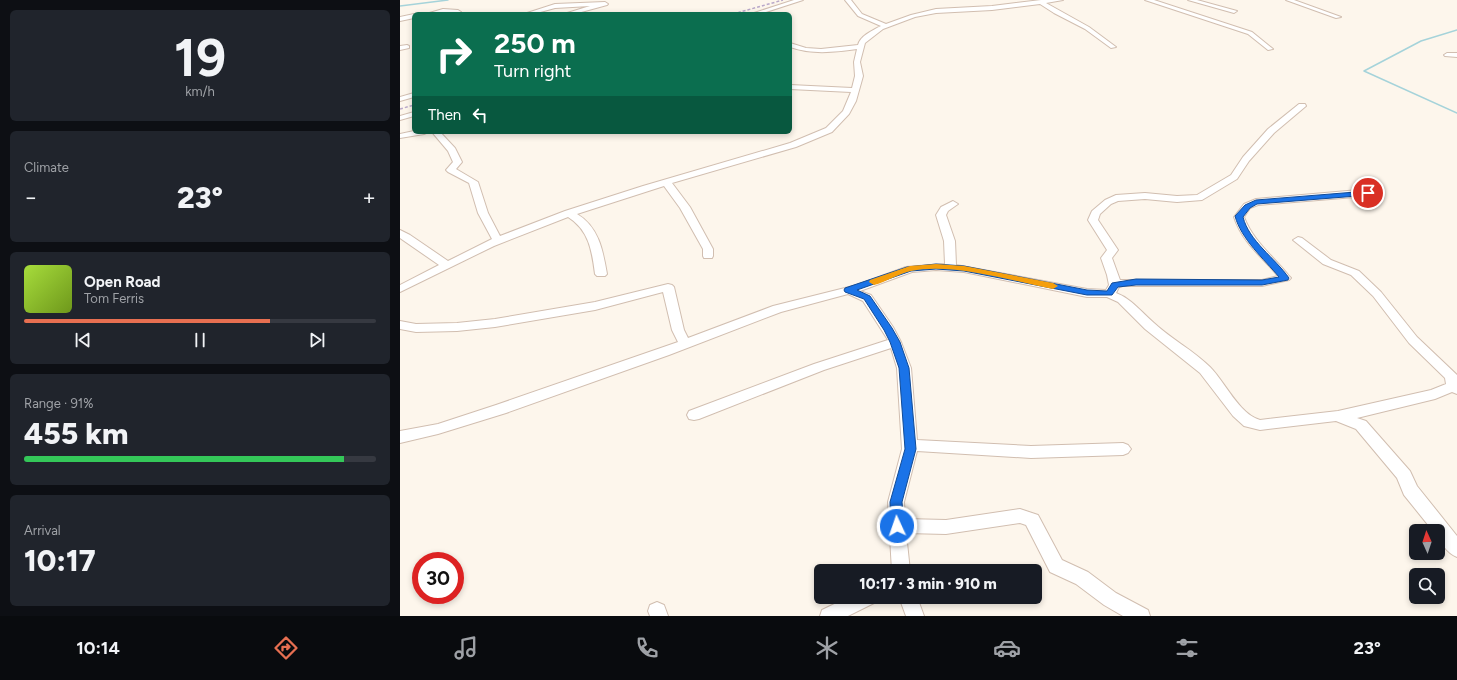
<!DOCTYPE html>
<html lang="en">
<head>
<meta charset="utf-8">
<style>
  :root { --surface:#171b24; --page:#20242c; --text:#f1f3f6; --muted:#9ea1a6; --line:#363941; --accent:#e76f51 }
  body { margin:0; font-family:Figtree,sans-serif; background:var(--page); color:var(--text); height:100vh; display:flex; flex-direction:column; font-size:15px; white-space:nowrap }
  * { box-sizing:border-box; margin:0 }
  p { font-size:13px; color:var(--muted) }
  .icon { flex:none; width:22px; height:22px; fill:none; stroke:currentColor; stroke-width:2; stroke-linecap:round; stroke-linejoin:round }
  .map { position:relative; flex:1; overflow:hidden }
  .drawer { display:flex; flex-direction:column; gap:10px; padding:10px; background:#0d0f14; width:400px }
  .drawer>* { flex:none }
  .hud { position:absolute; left:12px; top:12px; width:380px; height:122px; border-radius:6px; box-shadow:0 2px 6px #0003; background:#0b6e4f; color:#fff; overflow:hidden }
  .needle { width:26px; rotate:357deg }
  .fabs { position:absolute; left:1009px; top:524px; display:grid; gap:8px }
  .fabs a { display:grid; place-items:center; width:36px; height:36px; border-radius:6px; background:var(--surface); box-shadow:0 2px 6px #0003; font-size:20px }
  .speed { position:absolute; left:12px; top:552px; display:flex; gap:8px; font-size:20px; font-weight:700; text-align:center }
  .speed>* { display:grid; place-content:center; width:52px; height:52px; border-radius:50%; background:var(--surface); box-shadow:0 2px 6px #0003; line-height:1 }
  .speed .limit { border:6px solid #d22; background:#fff; color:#111 }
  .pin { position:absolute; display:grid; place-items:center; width:34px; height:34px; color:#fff; margin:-17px; border:2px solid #fff; border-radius:50%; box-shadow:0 1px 4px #0007 }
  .me { position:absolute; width:44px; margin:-22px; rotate:357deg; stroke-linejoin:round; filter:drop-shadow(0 0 3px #0008) }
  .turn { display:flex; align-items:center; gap:14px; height:84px; padding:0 16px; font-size:18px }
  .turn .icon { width:52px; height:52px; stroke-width:2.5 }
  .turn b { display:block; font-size:28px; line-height:34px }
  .then { display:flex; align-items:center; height:38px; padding:0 16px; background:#0003; gap:8px; font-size:15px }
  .big { font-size:30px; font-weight:800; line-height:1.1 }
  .drawer .tile { flex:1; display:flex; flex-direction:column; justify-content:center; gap:6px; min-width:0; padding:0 14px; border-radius:6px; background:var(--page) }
  .drawer .dial { align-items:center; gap:0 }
  .dial b { font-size:52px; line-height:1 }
  .song { display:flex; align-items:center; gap:12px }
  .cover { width:48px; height:48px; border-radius:6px; background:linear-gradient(135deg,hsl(80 70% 55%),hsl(80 70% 35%)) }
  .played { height:4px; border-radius:2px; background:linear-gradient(90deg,var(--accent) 70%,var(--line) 70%) }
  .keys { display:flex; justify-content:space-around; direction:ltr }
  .heat { display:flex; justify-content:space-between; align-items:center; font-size:22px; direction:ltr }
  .charge { height:6px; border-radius:3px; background:linear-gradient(90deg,#34c759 91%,var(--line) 0) }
  .trip { position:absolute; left:414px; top:564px; width:228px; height:40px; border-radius:6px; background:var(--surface); box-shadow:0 2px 6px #0003; font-weight:800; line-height:40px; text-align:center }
  .tabs { display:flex; height:64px; justify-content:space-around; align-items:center; background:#090b0e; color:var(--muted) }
  .tabs .icon { width:28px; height:28px }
  .tabs .on { color:var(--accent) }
  .tabs b { font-size:18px; color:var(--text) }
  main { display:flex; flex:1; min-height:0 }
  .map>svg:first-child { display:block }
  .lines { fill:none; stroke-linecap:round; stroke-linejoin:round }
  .stream { stroke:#a5d3da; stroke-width:1.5 }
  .minor-casing { stroke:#d1beb0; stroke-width:2 }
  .minor { fill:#fff; fill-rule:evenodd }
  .rail { stroke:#b9a8c9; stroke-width:1.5; stroke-dasharray:3 2; stroke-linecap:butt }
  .route { fill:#1a73e8; stroke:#114b97 }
  .slow { fill:#f59e0b }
</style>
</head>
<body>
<main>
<section class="drawer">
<div class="tile dial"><b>19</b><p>km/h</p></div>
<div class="tile"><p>Climate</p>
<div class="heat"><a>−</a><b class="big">23°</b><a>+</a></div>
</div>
<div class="tile">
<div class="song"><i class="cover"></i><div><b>Open Road</b><p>Tom Ferris</p></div></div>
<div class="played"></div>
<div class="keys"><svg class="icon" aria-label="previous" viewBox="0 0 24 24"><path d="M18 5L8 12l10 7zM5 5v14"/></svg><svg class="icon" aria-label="pause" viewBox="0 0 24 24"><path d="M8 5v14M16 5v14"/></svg><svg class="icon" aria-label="next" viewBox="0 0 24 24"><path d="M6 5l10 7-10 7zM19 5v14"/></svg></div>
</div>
<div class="tile"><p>Range · 91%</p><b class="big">455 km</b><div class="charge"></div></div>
<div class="tile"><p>Arrival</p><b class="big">10:17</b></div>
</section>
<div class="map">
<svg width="1057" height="616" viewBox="0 0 1057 616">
  <rect width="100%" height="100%" fill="#fdf6ec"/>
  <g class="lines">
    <path class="stream" d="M0 6 48 0
      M1057 30 1021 41 964 71 1057 113"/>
    <g class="minor-casing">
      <path id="minor" d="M394 0H403L360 14H351Z
        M445 0H451L462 14 486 24 511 15 536 9 592 6 641 0H663L646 3 689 27 716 47 711 48 685 29 654 13 640 4 592 10 536 13 515 17 483 29 465 43 460 62 463 76 456 101 449 114 432 132 396 147 272 183 290 207 313 249V256L312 258H304L303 256V249L280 208 264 186 177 214C199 227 203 251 207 274L205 276H197L195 274C192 251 189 230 168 217L94 246 0 292V285L39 265 0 238V230L10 235 48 261 92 239 78 213 69 183 48 172 46 170 53 162 48 151 32 132H40L55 148 62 162 56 169 78 182 88 213 100 236 165 211 243 186 390 143 426 128 443 111 451 92 390 89V85L452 88 455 76 454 62 457 49C433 52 414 55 390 47V43L406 48 421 49 458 45C460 36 473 30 481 26L458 16Z
        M745 0H754L852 32 873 49 868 50 848 34Z
        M788 0H797L837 11 834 13Z
        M886 0H894L941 17 936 18Z
        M205 2 208 4 207 5 174 14H164L190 6 155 8 133 14H124L155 4Z
        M43 9 58 10 61 12 58 14H26Z
        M14 14V18L0 21V17Z
        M7 45 9 46V48L0 50V46Z
        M1047 53H1057V57L1045 56 1044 55Z
        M14 93V97L0 101V97Z
        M899 104H905L906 106 874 133 849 161 837 179 802 200 777 202 745 199 718 201 711 204 700 214 698 220 718 250 712 258 720 280H862L878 276C862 257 842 242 834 217L844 204 856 199 959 190H976L981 193 979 195 858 205 850 208 844 217C853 241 873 256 889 276L891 278 889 280 862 286H723L719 287 716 293C732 299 741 312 754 323 771 339 793 350 810 367 825 382 839 414 860 420L938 411 1031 390 1046 384 1045 378 1009 343 973 296 951 275 923 264 893 240 898 237 902 238 931 260 959 271 981 292 1017 337 1057 375V394L1052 392 1035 399 957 418 966 421 1010 471 1017 486 1057 536V557C1047 553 1038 541 1038 531H1033L1004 495 997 478 956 429 936 421 860 430 844 426 833 416 800 373 745 329 718 302 707 297H687L564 272 536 270 512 272 460 291 471 295 493 327 501 342 511 368 517 440 631 446 723 443 728 445 731 449 728 453 723 455 631 458 517 451 504 502 505 519 546 520 620 509 638 515 662 560 688 572 716 593 748 610 750 616H723L704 605 676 584 650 572 626 525 620 523 546 534 506 533 510 571H492L488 502 502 449 497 368 491 348 424 370 299 419 294 420 289 419 287 415 289 411 414 364 488 340 463 301 448 294 381 312 269 355 106 413 38 434 0 443V431L38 424 96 405 278 342 272 330 263 292 195 310 95 327 57 331 16 332 0 329V321L16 324 57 323 95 319 195 302 268 284 272 285 274 287 284 330 288 338 373 306 457 285 506 267 545 264 544 241 536 215 541 207 553 201 558 204 548 211 546 215 555 241 556 265 687 289 706 290 709 285 707 275 701 258 707 250 688 220 692 211 705 200 716 195 745 193 777 196 797 195 831 175 843 157 868 129Z
        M14 112V116L0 120V116Z
        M14 131 28 132 24 134 0 138V134Z
        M449 597H477L474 603 448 616H420L422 610Z
        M499 597H517L524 616H506Z
        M257 602 264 605 268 616H250L248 611 250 605Z"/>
    </g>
    <use href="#minor" class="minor"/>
    <path class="rail" d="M333 14 383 0
      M0 109 14 105"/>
  </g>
  <path class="route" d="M968 191 970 192V195L857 204 850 208 843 217C849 241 875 258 889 278L888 280 862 285H736L718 287 712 295H687L564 271 536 269 511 271 457 290 470 296 492 328 500 342 509 368 516 449 502 502 504 526 502 530 497 532 493 530 491 526 490 502 505 449 499 368 490 342 484 330 464 299 445 292 444 290 445 288 507 267 536 264 564 266 687 290 707 291 712 283 736 279 862 280 879 277C864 259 841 239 835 216L845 205 856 200Z"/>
  <path class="slow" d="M536 264 564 266 653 283 658 286 653 289C613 281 551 262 511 271 498 274 486 282 474 285L469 282 470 280 510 266Z"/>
</svg>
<div class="fabs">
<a><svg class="needle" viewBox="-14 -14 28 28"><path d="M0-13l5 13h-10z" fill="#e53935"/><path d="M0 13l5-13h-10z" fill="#9ea1a6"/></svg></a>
<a><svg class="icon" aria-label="search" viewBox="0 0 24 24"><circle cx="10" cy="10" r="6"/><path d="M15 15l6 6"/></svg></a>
</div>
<div class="speed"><div class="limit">30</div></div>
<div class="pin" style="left:968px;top:193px;background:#d93025"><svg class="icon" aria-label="arrive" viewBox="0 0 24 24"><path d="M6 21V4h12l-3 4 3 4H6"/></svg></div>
<svg class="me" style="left:497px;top:526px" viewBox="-20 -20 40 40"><circle r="17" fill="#1a73e8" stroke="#fff" stroke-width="3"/><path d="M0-11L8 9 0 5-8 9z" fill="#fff"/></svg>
<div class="trip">10:17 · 3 min · 910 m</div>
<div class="hud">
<div class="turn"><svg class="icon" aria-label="right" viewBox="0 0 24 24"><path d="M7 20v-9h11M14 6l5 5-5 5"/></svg><div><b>250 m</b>Turn right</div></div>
<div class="then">Then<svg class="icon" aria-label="left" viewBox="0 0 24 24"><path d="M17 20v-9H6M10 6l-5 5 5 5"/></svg></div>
</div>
</div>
</main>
<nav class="tabs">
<b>10:14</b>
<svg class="icon on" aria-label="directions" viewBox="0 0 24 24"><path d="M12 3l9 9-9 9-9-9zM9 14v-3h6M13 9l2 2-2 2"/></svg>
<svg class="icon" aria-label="music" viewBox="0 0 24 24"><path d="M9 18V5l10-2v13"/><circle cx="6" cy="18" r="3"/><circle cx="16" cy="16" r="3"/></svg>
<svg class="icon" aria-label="phone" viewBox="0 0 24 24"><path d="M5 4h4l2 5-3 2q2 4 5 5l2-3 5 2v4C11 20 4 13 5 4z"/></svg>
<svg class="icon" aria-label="climate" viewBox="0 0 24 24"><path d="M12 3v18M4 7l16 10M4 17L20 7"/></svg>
<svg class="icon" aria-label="car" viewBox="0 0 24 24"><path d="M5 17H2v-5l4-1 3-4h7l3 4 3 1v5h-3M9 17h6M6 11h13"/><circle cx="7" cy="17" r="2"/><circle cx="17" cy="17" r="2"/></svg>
<svg class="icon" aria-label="filters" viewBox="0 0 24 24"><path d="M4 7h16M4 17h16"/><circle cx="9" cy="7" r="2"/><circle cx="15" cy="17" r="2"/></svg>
<b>23°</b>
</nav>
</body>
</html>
